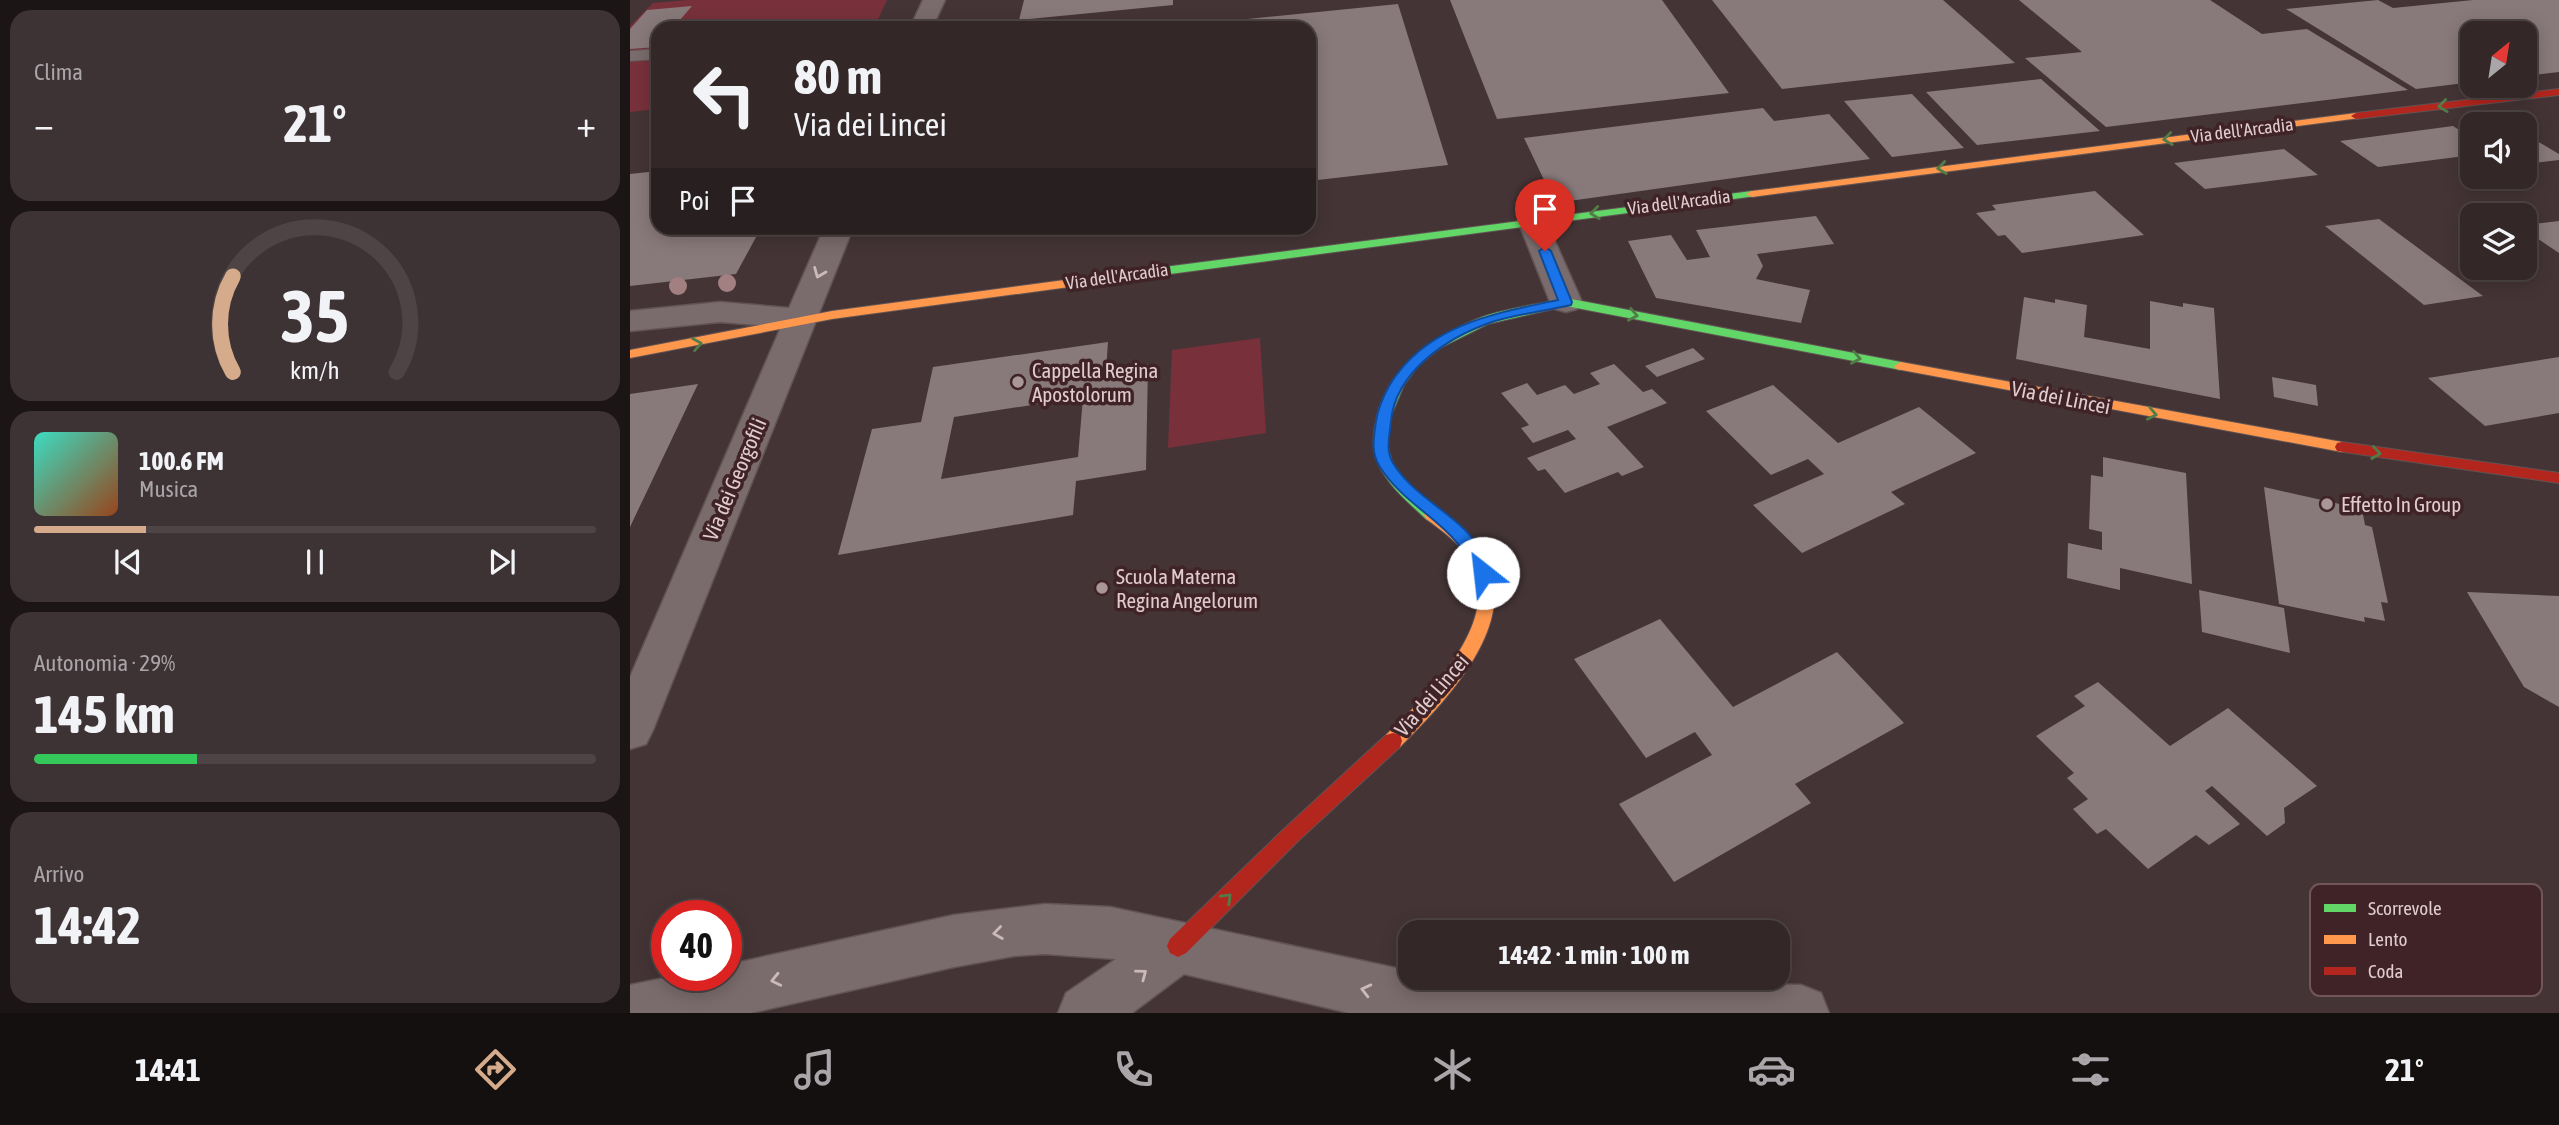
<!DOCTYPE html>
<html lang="it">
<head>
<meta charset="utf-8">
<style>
  :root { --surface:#332728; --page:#3e3334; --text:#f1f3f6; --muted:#a9a5a8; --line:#4e4445; --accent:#d6ab8b }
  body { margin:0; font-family:"Asap Condensed",sans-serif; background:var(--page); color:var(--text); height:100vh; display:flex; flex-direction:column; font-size:26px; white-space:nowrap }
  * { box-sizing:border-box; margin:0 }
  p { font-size:23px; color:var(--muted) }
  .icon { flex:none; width:38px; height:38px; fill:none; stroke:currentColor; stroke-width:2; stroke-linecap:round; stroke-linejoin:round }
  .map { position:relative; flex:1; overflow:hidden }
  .details { display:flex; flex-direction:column; gap:10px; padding:10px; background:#1c1516; width:630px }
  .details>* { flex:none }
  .top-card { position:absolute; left:21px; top:21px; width:665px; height:214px; border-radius:21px; box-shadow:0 4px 18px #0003,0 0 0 2px var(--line); background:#332728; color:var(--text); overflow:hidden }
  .needle { width:46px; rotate:30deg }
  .buttons { position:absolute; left:1830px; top:21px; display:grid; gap:14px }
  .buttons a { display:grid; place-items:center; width:77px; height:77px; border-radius:14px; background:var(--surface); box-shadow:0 4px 18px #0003,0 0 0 2px var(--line); font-size:35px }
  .speed { position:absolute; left:21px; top:900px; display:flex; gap:14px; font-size:35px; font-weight:700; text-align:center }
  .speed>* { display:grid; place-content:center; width:91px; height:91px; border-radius:50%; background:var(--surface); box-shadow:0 4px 18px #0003,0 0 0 2px var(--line); line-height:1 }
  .speed .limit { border:10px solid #d22; background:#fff; color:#111 }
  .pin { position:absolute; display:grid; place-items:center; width:60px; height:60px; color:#fff; margin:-72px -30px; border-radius:50% 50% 50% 0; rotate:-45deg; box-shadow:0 0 7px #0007 }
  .pin .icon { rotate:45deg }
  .me { position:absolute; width:77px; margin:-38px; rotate:331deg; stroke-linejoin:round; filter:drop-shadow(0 0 5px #0008) }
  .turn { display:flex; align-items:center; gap:24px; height:147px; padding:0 28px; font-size:32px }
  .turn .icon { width:91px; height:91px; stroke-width:2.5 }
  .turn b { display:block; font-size:49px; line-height:60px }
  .then { display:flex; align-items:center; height:66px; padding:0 28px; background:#0003; gap:14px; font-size:26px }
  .big { font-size:52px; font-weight:700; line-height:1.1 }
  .details .card { flex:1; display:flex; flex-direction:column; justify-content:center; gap:10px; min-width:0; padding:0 24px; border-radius:21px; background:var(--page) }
  .details .dial { align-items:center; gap:0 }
  .dial svg { height:182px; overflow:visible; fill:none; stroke:var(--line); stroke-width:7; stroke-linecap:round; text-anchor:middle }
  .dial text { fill:var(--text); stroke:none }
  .song { display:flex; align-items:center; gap:21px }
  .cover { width:84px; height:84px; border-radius:10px; background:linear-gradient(135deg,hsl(170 70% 55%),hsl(20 70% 35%)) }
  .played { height:7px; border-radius:4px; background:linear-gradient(90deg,var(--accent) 20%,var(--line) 20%) }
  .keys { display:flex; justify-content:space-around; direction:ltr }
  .heat { display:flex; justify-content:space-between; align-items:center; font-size:38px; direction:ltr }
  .charge { height:10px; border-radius:5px; background:linear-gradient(90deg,#34c759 29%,var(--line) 0) }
  .trip { position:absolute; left:768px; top:920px; width:392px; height:70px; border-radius:21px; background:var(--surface); box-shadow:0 4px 18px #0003,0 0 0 2px var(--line); font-weight:700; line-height:70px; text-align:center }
  .dock { display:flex; height:112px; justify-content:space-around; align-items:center; background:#141010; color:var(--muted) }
  .dock .icon { width:49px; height:49px }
  .dock .active { color:var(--accent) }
  .dock b { font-size:32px; color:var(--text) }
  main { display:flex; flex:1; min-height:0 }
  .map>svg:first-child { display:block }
  .green { fill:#78313b }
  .building { fill:#88797a; fill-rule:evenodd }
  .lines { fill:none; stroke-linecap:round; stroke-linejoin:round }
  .lane-casing { stroke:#615353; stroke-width:2 }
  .street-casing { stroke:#615353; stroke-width:3 }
  .fast-casing { stroke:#615353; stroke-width:2 }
  .slow-casing { stroke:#615353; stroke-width:2 }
  .jam-casing { stroke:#615353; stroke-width:2 }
  .lane { fill:#7a6b6c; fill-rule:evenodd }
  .street { fill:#7a6b6c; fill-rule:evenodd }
  .fast { fill:#63d668; fill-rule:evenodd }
  .slow { fill:#ff974d; fill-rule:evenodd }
  .jam { fill:#b3261e; fill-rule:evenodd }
  .tree { fill:#a27f81 }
  .oneway { stroke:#527c47 }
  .oneway2 { stroke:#ccb9ba }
  .route { fill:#1a73e8; stroke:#114b97; stroke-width:2 }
  .poi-dot { fill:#a99798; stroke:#402326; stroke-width:2.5 }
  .labels { text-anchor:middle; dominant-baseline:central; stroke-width:7; stroke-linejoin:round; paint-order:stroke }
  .far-street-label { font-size:18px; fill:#e0cccd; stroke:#402326 }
  .poi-label { font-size:21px; fill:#e0cccd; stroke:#402326; text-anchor:start }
  .street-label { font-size:21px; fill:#e0cccd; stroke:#402326 }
  .key { fill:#402326; stroke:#705658; stroke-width:2 }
  .key-label { font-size:19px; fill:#e0cccd }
</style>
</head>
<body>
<main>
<section class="details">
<div class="card"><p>Clima</p>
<div class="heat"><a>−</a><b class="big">21°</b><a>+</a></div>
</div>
<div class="card dial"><svg viewBox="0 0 100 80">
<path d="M14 69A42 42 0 1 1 86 69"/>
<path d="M14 69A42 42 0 0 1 14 27" stroke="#d6ab8b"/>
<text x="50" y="56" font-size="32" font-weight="700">35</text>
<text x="50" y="72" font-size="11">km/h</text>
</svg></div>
<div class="card">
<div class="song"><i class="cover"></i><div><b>100.6 FM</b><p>Musica</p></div></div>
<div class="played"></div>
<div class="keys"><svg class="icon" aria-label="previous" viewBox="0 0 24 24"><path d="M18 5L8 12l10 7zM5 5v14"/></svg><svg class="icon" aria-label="pause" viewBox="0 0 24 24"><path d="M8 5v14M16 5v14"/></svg><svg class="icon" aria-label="next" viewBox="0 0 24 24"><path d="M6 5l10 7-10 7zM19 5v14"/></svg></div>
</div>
<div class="card"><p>Autonomia · 29%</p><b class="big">145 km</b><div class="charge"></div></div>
<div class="card"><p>Arrivo</p><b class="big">14:42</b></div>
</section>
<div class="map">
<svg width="1929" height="1013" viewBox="0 0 1929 1013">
  <rect width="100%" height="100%" fill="#443435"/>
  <path class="green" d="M57 0H257L244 28H28V109L0 112V26L23 3Z
    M630 338 636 433 538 448 542 350Z"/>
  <path class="building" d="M394 0H543V5L389 20Z
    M820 0H1032L1099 93 867 119Z
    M1082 0H1313L1385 63 1152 89Z
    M1389 0H1580L1632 34 1677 29 1778 90 1476 127 1395 58 1452 52Z
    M1748 0 1763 8 1843 0H1929V72L1895 76V33H1843V82L1786 89 1656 9Z
    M768 4 818 165 679 181V28H528Z
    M62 6 43 28H28L27 47 0 49V29L17 10Z
    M1411 79 1470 131 1347 145 1296 92Z
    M1282 94 1334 148 1262 157 1214 101Z
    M1133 108 1144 121 1199 114 1240 159 925 203 894 138Z
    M1823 126 1843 139V155L1748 167 1710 141Z
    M1895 134 1929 154V160L1895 164Z
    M1654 149 1688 175 1575 189 1544 163Z
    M28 171V228H131L106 274 0 286V174Z
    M1465 191 1514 235 1392 253 1375 235 1368 236 1346 213 1366 210 1362 205Z
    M1186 216 1204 244 1127 254 1133 266 1126 279 1180 290 1171 323 1026 298 998 241 1041 235 1057 260 1080 257 1066 230Z
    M1749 219 1853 296 1794 305 1695 226Z
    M1929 221V253L1895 230V225Z
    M1394 297 1425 303V299L1457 305 1454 337 1520 349V301L1553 307V303L1584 308 1590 399 1386 359Z
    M478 342 476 370 518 364 516 470 446 481 443 515 208 555 242 429 291 422 303 367ZM453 397 448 457 311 479 324 417Z
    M1063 348 1075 359 1027 377 1015 366Z
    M1929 357V413L1855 426 1798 378Z
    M984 364 1013 392 1022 389 1037 403 977 427 1014 467 992 476 988 472 935 493 915 469 908 471 897 458 946 439 938 430 903 443 891 428 899 425 871 393 897 383 907 395 935 385 944 394 970 384 960 373Z
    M1642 377 1686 385 1688 406 1644 397Z
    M68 384 0 527V394Z
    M1143 385 1208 443 1289 407 1346 453 1261 492 1275 504 1172 553 1123 505 1194 474 1178 459 1141 475 1076 411Z
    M1473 457 1556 473 1562 584 1490 568V590L1437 578 1438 543 1472 550V532L1459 529 1461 475 1473 477Z
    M1634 487 1732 509 1735 525 1742 527 1758 603 1751 602 1755 621 1734 617 1735 622 1649 604Z
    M1569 590 1654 608 1660 653 1572 632Z
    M1837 592 1929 596V707L1894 687Z
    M1030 619 1103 707 1207 652 1274 723 1165 784 1181 803 1044 882 989 804 1082 755 1065 732 1016 758 944 659Z
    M1468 682 1540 746 1598 708 1687 786 1654 808 1655 823 1637 836 1582 786 1575 791 1610 824 1579 845 1566 835 1518 869 1476 829 1467 834 1443 809 1458 799 1437 778 1444 773 1406 736 1455 706 1444 696Z"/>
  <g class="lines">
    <g class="lane-casing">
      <path id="lane" d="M28 49V59L0 61V51Z"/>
    </g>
    <g class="street-casing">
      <path id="street" d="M293 0H315L302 28H280Z
        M902 212 912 215 916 221 952 302 947 309 936 312 925 309 920 302 888 221 892 215Z
        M194 228H223L23 730 16 744 0 749V677L151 327 90 322 0 331V311L90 302 159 308Z
        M415 904 480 907 780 971V978H910L1171 985 1191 993 1199 1013H719L554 974 502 1013H428L436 993 486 959 415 954 384 956 324 967 121 1013H0V985L49 975H96V965L324 915Z"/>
    </g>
    <g class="fast-casing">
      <path id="fast" d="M1122 191 1128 194 1126 196 457 285 451 281 457 277Z
        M936 298 1271 362 1278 366 1271 370 936 306 858 324 810 348 789 365 774 385 761 416 757 443 762 462 774 480 810 515 802 521 796 519C778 502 758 486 748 463 742 450 743 439 745 426 754 370 799 339 847 319 874 308 907 305 936 298Z"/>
    </g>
    <g class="slow-casing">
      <path id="slow" d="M1726 113 1730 114V118L1122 197 1116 194 1122 191Z
        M457 277 461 278V284L202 319 0 358V350L202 311Z
        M1271 362 1712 442 1719 447 1712 452 1266 369 1264 366Z
        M802 509C817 514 833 530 844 542 904 611 818 699 770 747L763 749 756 747 754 741 756 735C795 698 872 624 842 564 832 545 813 531 796 519L794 515 796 511Z"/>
    </g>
    <g class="jam-casing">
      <path id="jam" d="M1929 89V95L1726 119 1721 116 1726 113Z
        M1712 442 1929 473V483L1707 451 1705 447 1707 443Z
        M763 733 770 735 772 741 770 747 668 841 556 953 548 957 540 953 537 946 540 939 654 829 756 735Z"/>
    </g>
    <use href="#lane" class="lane"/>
    <use href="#street" class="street"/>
    <use href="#fast" class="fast"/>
    <use href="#slow" class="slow"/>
    <use href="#jam" class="jam"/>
  </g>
  <g class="tree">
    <circle cx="97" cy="283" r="9"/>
    <circle cx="48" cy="286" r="9"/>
  </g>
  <defs><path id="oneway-chevron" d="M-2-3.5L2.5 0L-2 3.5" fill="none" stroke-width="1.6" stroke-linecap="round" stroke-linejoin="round" transform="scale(1.75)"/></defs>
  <g class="oneway">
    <use href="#oneway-chevron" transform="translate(1813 106) rotate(173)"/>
    <use href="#oneway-chevron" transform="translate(1538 139) rotate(173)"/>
    <use href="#oneway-chevron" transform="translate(1312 168) rotate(173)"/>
    <use href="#oneway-chevron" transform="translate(965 213) rotate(173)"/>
    <use href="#oneway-chevron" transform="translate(1003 315) rotate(11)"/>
    <use href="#oneway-chevron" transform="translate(67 344) rotate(-10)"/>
    <use href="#oneway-chevron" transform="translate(1226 358) rotate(11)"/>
    <use href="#oneway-chevron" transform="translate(1522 414) rotate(11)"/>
    <use href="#oneway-chevron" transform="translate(1746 453) rotate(8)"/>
    <use href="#oneway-chevron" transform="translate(597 898) rotate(-44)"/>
  </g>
  <g class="oneway2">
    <use href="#oneway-chevron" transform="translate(189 273) rotate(112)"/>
    <use href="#oneway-chevron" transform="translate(368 933) rotate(172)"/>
    <use href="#oneway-chevron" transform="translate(512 974) rotate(-37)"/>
    <use href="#oneway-chevron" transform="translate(146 980) rotate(167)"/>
    <use href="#oneway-chevron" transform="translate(736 990) rotate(-166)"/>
  </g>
  <path class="route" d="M915 247 921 251 942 302 941 305C915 311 887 314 862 322 818 337 766 371 761 421 760 435 755 450 763 463 780 491 810 506 833 528 846 540 855 557 862 573L853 579 847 578C840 564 834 549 822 537 798 512 769 497 750 467 740 452 744 437 746 421 748 408 753 397 759 386 795 325 865 313 928 300L909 251Z"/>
  <g class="poi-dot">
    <circle cx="388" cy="382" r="7"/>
    <circle cx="1697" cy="504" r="7"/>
    <circle cx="472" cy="588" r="7"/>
  </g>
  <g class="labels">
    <g class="far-street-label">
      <text transform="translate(1612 130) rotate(-7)">Via dell'Arcadia</text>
      <text transform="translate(1049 202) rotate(-7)">Via dell'Arcadia</text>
      <text transform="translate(487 276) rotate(-8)">Via dell'Arcadia</text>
    </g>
    <g class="poi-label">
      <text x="402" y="370">Cappella Regina<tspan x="402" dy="24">Apostolorum</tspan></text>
      <text x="1711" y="504">Effetto In Group</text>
      <text x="486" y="576">Scuola Materna<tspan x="486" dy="24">Regina Angelorum</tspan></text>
    </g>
    <g class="street-label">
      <text transform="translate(1431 397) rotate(11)">Via dei Lincei</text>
      <text transform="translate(104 479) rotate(-67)">Via dei Georgofili</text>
      <text transform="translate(801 695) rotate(-49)">Via dei Lincei</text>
    </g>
  </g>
  <rect x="1680" y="884" width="232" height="112" rx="10" class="key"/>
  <rect x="1694" y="904" width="32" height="8" fill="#63d668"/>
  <rect x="1694" y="935" width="32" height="9" fill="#ff974d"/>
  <rect x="1694" y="967" width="32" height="8" fill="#b3261e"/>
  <g class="key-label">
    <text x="1738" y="915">Scorrevole</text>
    <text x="1738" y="946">Lento</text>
    <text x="1738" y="978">Coda</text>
  </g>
</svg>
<div class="buttons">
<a><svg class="needle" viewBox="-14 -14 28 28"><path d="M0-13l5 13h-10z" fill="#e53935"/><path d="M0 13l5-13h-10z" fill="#a9a5a8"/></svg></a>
<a><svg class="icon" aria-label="sound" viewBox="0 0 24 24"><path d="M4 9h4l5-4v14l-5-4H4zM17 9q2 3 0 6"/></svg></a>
<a><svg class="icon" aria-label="layers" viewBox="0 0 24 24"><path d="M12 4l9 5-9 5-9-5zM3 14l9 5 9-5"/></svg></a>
</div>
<div class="speed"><div class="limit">40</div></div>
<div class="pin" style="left:915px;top:251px;background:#d93025"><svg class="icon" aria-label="arrive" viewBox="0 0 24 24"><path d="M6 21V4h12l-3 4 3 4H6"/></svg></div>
<svg class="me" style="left:853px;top:573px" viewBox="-20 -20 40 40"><circle r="19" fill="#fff"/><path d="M0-13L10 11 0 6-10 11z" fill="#1a73e8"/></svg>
<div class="trip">14:42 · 1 min · 100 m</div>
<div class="top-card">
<div class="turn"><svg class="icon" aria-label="left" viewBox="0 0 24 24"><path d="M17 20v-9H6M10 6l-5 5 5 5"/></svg><div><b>80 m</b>Via dei Lincei</div></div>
<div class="then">Poi<svg class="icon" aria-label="arrive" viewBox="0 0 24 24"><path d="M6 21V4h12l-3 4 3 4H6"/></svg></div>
</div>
</div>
</main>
<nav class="dock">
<b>14:41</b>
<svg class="icon active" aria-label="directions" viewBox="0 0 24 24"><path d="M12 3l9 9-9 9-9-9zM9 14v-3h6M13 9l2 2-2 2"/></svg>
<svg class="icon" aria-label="music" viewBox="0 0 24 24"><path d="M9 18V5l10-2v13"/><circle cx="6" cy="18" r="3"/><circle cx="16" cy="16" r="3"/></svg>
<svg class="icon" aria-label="phone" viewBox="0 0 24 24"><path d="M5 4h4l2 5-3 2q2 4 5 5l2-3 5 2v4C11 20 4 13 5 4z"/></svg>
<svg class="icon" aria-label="climate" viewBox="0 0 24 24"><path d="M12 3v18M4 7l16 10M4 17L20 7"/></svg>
<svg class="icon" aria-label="car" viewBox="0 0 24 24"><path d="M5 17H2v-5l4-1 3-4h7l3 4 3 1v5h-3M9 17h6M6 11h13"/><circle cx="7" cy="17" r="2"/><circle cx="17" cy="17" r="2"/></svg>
<svg class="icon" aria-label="filters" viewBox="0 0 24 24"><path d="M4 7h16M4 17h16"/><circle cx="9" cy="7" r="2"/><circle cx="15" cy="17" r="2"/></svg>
<b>21°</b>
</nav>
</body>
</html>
